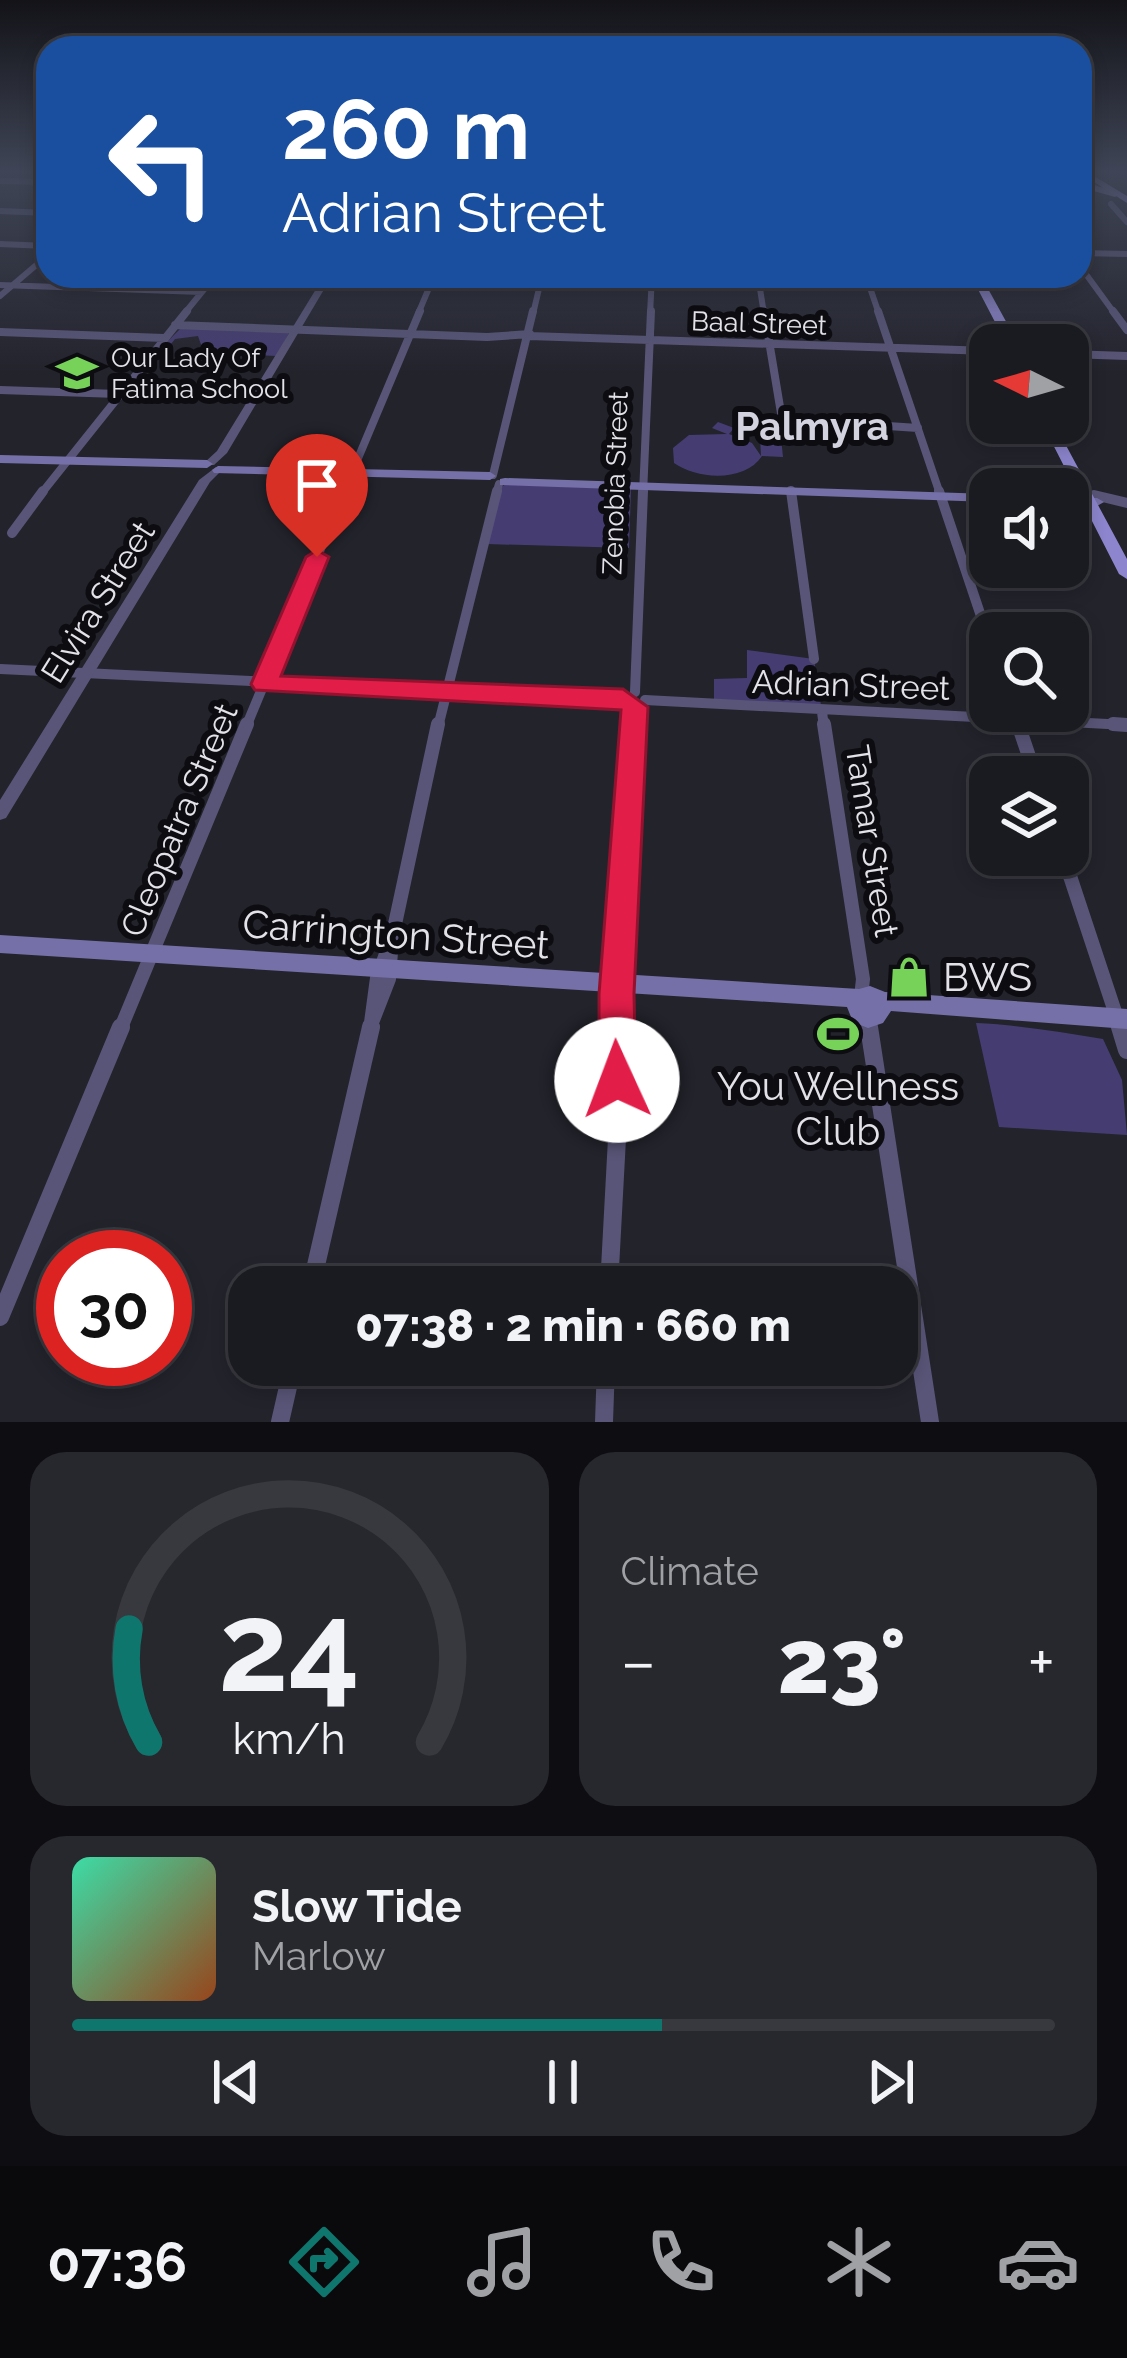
<!DOCTYPE html>
<html lang="en">
<head>
<meta charset="utf-8">
<style>
  :root { --surface:#1a1a21; --page:#27272e; --text:#f1f3f6; --muted:#9fa1a5; --line:#38383f; --accent:#0f766e }
  body { margin:0; font-family:Raleway,sans-serif; background:var(--page); color:var(--text); height:100vh; display:flex; flex-direction:column; font-size:45px; white-space:nowrap }
  * { box-sizing:border-box; margin:0 }
  p { font-size:39px; color:var(--muted) }
  .icon { flex:none; width:66px; height:66px; fill:none; stroke:currentColor; stroke-width:2; stroke-linecap:round; stroke-linejoin:round }
  .map { position:relative; height:1422px; overflow:hidden }
  .side { display:flex; flex-direction:column; gap:30px; padding:30px; background:#0e0e12; flex:1 }
  .side>* { flex:none }
  .top-card { position:absolute; left:36px; top:36px; width:1056px; height:252px; border-radius:36px; box-shadow:0 6px 18px #0003,0 0 0 3px var(--line); background:#1a4fa0; color:#fff; overflow:hidden }
  .needle { width:78px; rotate:275deg }
  .controls { position:absolute; left:969px; top:324px; display:grid; gap:24px }
  .controls a { display:grid; place-items:center; width:120px; height:120px; border-radius:24px; background:var(--surface); box-shadow:0 6px 18px #0003,0 0 0 3px var(--line); font-size:60px }
  .speed { position:absolute; left:36px; top:1230px; display:flex; gap:24px; font-size:60px; font-weight:700; text-align:center }
  .speed>* { display:grid; place-content:center; width:156px; height:156px; border-radius:50%; background:var(--surface); box-shadow:0 6px 18px #0003,0 0 0 3px var(--line); line-height:1 }
  .speed .limit { border:18px solid #d22; background:#fff; color:#111 }
  .pin { position:absolute; display:grid; place-items:center; width:102px; height:102px; color:#fff; margin:-123px -51px; border-radius:50% 50% 50% 0; rotate:-45deg; box-shadow:0 0 12px #0007 }
  .pin .icon { rotate:45deg }
  .me { position:absolute; width:132px; margin:-66px; rotate:358deg; stroke-linejoin:round; filter:drop-shadow(0 0 9px #0008) }
  .turn { display:flex; align-items:center; gap:42px; height:252px; padding:0 48px; font-size:54px }
  .turn .icon { width:156px; height:156px; stroke-width:2.5 }
  .turn b { display:block; font-size:84px; line-height:102px }
  .big { font-size:90px; font-weight:800; line-height:1.1 }
  .side .tile { flex:1; display:flex; flex-direction:column; justify-content:center; gap:18px; min-width:0; padding:0 42px; border-radius:36px; background:var(--page) }
  .side .dial { align-items:center; gap:0 }
  .dial svg { height:312px; overflow:visible; fill:none; stroke:var(--line); stroke-width:7; stroke-linecap:round; text-anchor:middle }
  .dial text { fill:var(--text); stroke:none }
  .song { display:flex; align-items:center; gap:36px }
  .cover { width:144px; height:144px; border-radius:18px; background:linear-gradient(135deg,hsl(160 70% 55%),hsl(20 70% 35%)) }
  .played { height:12px; border-radius:6px; background:linear-gradient(90deg,var(--accent) 60%,var(--line) 60%) }
  .keys { display:flex; justify-content:space-around; direction:ltr }
  .heat { display:flex; justify-content:space-between; align-items:center; font-size:66px; direction:ltr }
  .side .tiles { flex:1; display:grid; gap:30px; grid-template-columns:1fr 1fr }
  .tile:last-child { grid-column:span 2 }
  .trip { position:absolute; left:228px; top:1266px; width:690px; height:120px; border-radius:36px; background:var(--surface); box-shadow:0 6px 18px #0003,0 0 0 3px var(--line); font-weight:800; line-height:120px; text-align:center }
  .tabs { display:flex; height:192px; justify-content:space-around; align-items:center; background:#0a0a0d; color:var(--muted) }
  .tabs .icon { width:84px; height:84px }
  .tabs .current { color:var(--accent) }
  .tabs b { font-size:54px; color:var(--text) }
  .map>svg:first-child { display:block }
  .green { fill:#453d72 }
  .lines { fill:none; stroke-linecap:round; stroke-linejoin:round }
  .minor-far4 { stroke:#595578; stroke-width:6 }
  .minor-far3 { stroke:#595578; stroke-width:8 }
  .minor-far2 { stroke:#595578; stroke-width:10 }
  .minor-far1 { stroke:#595578; stroke-width:14 }
  .minor { stroke:#595578; stroke-width:18 }
  .tertiary { fill:#595578; fill-rule:evenodd }
  .secondary { fill:#7670a8; fill-rule:evenodd }
  .primary { fill:#8d85cd; fill-rule:evenodd }
  .trunk { fill:#988ede; fill-rule:evenodd }
  .route { fill:#e11d48; stroke:#92132f; stroke-width:3 }
  .labels { text-anchor:middle; dominant-baseline:central; stroke-width:12; stroke-linejoin:round; paint-order:stroke }
  .far-street-label { font-size:27px; fill:#e2e2e8; stroke:#0d0c11 }
  .far-poi-label { font-size:27px; fill:#e2e2e8; stroke:#0d0c11; text-anchor:start }
  .street-label { font-size:33px; fill:#e2e2e8; stroke:#0d0c11 }
  .far-district-label { font-size:39px; font-weight:bold; fill:#d3d2df; stroke:#0d0c11 }
  .near-street-label { font-size:39px; fill:#e2e2e8; stroke:#0d0c11 }
  .near-poi-label { font-size:39px; fill:#e2e2e8; stroke:#0d0c11; text-anchor:start }
</style>
</head>
<body>
<div class="map">
<svg width="1127" height="1422" viewBox="0 0 1127 1422">
  <rect width="100%" height="100%" fill="#23232c"/>
  <path class="green" d="M182 327 290 331 277 356 204 353 198 336 175 339 167 349 161 348Z
    M718 422 734 428 729 434 752 443 761 456 760 437 781 438 783 457 762 456C745 482 698 480 674 463L673 448 689 435 727 434 712 428Z
    M506 484 631 489 629 548 487 544 500 488Z
    M747 650 814 659 822 712 714 706V679L747 678Z
    M976 1023C1019 1025 1061 1032 1103 1039L1122 1080 1127 1135 999 1127Z"/>
  <g class="lines">
    <path class="minor-far4" d="M0 181 48 182
      M1111 204 1127 222
      M0 211 48 213
      M0 244 48 246
      M1080 253 1127 254
      M1080 266 1115 314
      M758 276 764 314
      M866 276 879 314
      M0 285 202 292
      M0 296 48 255
      M184 314 215 276
      M418 314 434 276
      M533 314 542 276
      M650 314 652 276"/>
    <path class="minor-far3" d="M764 311 782 419 918 428
      M878 311 940 494
      M1113 311 1127 330
      M175 325 487 337 530 334
      M0 332 164 338
      M529 336 990 351
      M1068 354 1127 356
      M0 390 118 394
      M493 475 533 311
      M41 494 187 311
      M343 494 420 311
      M496 494 499 484
      M643 494 651 311"/>
    <path class="minor-far2" d="M791 491 814 659
      M939 491 990 643
      M1094 495 1127 503
      M12 533 43 491
      M0 669 623 699
      M635 692 643 491
      M645 700 1127 725
      M822 712 824 727
      M1015 716 1019 727
      M246 727 344 491
      M438 727 497 491
      M633 727 634 707"/>
    <path class="minor-far1" d="M824 724 863 979 861 997
      M1018 724 1036 777
      M1113 724 1127 725
      M1063 855 1121 1030
      M621 952 623 1030
      M619 960 633 724
      M864 1017 871 1030
      M373 1020 389 979 392 938
      M120 1030 247 724
      M370 1030 377 978 392 938 438 724"/>
    <path class="minor" d="M869 1027 930 1422
      M1120 1027 1127 1050
      M311 1287 371 1027
      M609 1287 623 1027
      M0 1317 121 1027
      M280 1422 293 1365
      M604 1422 606 1365"/>
    <path class="tertiary" d="M324 276H332L227 453 214 465H206L204 463 217 451Z
      M216 467 222 470 210 482 6 818 0 820V800L199 480Z"/>
    <path class="secondary" d="M0 455 207 460 213 464 207 468 0 463Z
      M218 466 490 472 496 476 490 480 214 473 212 470Z
      M505 478 990 494V502L500 485V479Z
      M1068 497 1097 498 1104 502 1097 506 1068 505Z
      M0 935 859 989 870 986 885 992 1127 1009V1029L891 1011 883 1023 868 1028 853 1022 847 1007 0 953Z"/>
    <path class="primary" d="M1080 181 1118 192 1119 194 1115 197 1080 187Z
      M971 276H981L1019 345H1007Z
      M1042 423H1054L1127 559V579L1119 574Z"/>
    <path class="trunk" d="M1080 173H1089L1127 196V203Z"/>
  </g>
  <linearGradient id="sky" x2="0" y2="1"><stop stop-color="#131318"/><stop offset="0.46" stop-color="#3f4556"/><stop offset="1" stop-color="#3f4556" stop-opacity="0"/></linearGradient>
  <rect width="1127" height="373" fill="url(#sky)"/>
  <path class="route" d="M317 550 329 557 281 676 623 689 648 707 634 994 636 1080 631 1092 617 1097 604 1092 599 1080V994L621 710 255 690 251 684 306 557Z"/>
  <defs>
    <g id="school-bare" transform="scale(3.24)"><path d="M0-5L7-2L0 1L-7-2ZM-4 1L0 2.5L4 1V4Q0 6-4 4Z" fill="#77d259" stroke="#0d0c11" stroke-width="2.5" paint-order="stroke"/></g>
    <g id="shop-bare" transform="scale(3.24)"><path d="M-5-2.5h2.3a2.7 3.5 0 0 1 5.4 0H5L5.5 6h-11ZM-1.5-2.5h3a1.5 2.3 0 0 0-3 0Z" fill="#77d259" stroke="#0d0c11" stroke-width="2.5" paint-order="stroke"/></g>
    <g id="stadium-bare" transform="scale(3.24)"><path d="M0-5a6.5 5 0 1 0 0 10a6.5 5 0 1 0 0-10ZM-3.5-1.8h7v3.6h-7Z" fill="#77d259" stroke="#0d0c11" stroke-width="2.5" paint-order="stroke"/></g>
  </defs>
  <g fill-rule="evenodd">
    <use href="#school-bare" x="77" y="373"/>
    <use href="#shop-bare" x="909" y="977"/>
    <use href="#stadium-bare" x="838" y="1034"/>
  </g>
  <g class="labels">
    <g class="far-street-label">
      <text transform="translate(759 323) rotate(2)">Baal Street</text>
      <text transform="translate(615 483) rotate(-88)">Zenobia Street</text>
    </g>
    <g class="far-poi-label">
      <text x="111" y="357">Our Lady Of<tspan x="111" dy="31">Fatima School</tspan></text>
    </g>
    <g class="street-label">
      <text transform="translate(98 602) rotate(-58)">Elvira Street</text>
      <text transform="translate(851 685) rotate(2)">Adrian Street</text>
      <text transform="translate(179 820) rotate(-67)">Cleopatra Street</text>
      <text transform="translate(872 841) rotate(81)">Tamar Street</text>
    </g>
    <g class="far-district-label">
      <text x="812" y="426">Palmyra</text>
    </g>
    <g class="near-street-label">
      <text transform="translate(396 934) rotate(4)">Carrington Street</text>
    </g>
    <g class="near-poi-label">
      <text x="943" y="977">BWS</text>
      <text x="838" y="1086" text-anchor="middle">You Wellness<tspan x="838" dy="45">Club</tspan></text>
    </g>
  </g>
</svg>
<div class="controls">
<a><svg class="needle" viewBox="-14 -14 28 28"><path d="M0-13l5 13h-10z" fill="#e53935"/><path d="M0 13l5-13h-10z" fill="#9fa1a5"/></svg></a>
<a><svg class="icon" aria-label="sound" viewBox="0 0 24 24"><path d="M4 9h4l5-4v14l-5-4H4zM17 9q2 3 0 6"/></svg></a>
<a><svg class="icon" aria-label="search" viewBox="0 0 24 24"><circle cx="10" cy="10" r="6"/><path d="M15 15l6 6"/></svg></a>
<a><svg class="icon" aria-label="layers" viewBox="0 0 24 24"><path d="M12 4l9 5-9 5-9-5zM3 14l9 5 9-5"/></svg></a>
</div>
<div class="speed"><div class="limit">30</div></div>
<div class="pin" style="left:317px;top:557px;background:#d93025"><svg class="icon" aria-label="arrive" viewBox="0 0 24 24"><path d="M6 21V4h12l-3 4 3 4H6"/></svg></div>
<svg class="me" style="left:617px;top:1080px" viewBox="-20 -20 40 40"><circle r="19" fill="#fff"/><path d="M0-13L10 11 0 6-10 11z" fill="#e11d48"/></svg>
<div class="trip">07:38 · 2 min · 660 m</div>
<div class="top-card">
<div class="turn"><svg class="icon" aria-label="left" viewBox="0 0 24 24"><path d="M17 20v-9H6M10 6l-5 5 5 5"/></svg><div><b>260 m</b>Adrian Street</div></div>
</div>
</div>
<section class="side">
<div class="tiles">
<div class="tile dial"><svg viewBox="0 0 100 80">
<path d="M14 69A42 42 0 1 1 86 69"/>
<path d="M14 69A42 42 0 0 1 9 40" stroke="#0f766e"/>
<text x="50" y="56" font-size="32" font-weight="700">24</text>
<text x="50" y="72" font-size="11">km/h</text>
</svg></div>
<div class="tile"><p>Climate</p>
<div class="heat"><a>−</a><b class="big">23°</b><a>+</a></div>
</div>
<div class="tile">
<div class="song"><i class="cover"></i><div><b>Slow Tide</b><p>Marlow</p></div></div>
<div class="played"></div>
<div class="keys"><svg class="icon" aria-label="previous" viewBox="0 0 24 24"><path d="M18 5L8 12l10 7zM5 5v14"/></svg><svg class="icon" aria-label="pause" viewBox="0 0 24 24"><path d="M8 5v14M16 5v14"/></svg><svg class="icon" aria-label="next" viewBox="0 0 24 24"><path d="M6 5l10 7-10 7zM19 5v14"/></svg></div>
</div>
</div>
</section>
<nav class="tabs">
<b>07:36</b>
<svg class="icon current" aria-label="directions" viewBox="0 0 24 24"><path d="M12 3l9 9-9 9-9-9zM9 14v-3h6M13 9l2 2-2 2"/></svg>
<svg class="icon" aria-label="music" viewBox="0 0 24 24"><path d="M9 18V5l10-2v13"/><circle cx="6" cy="18" r="3"/><circle cx="16" cy="16" r="3"/></svg>
<svg class="icon" aria-label="phone" viewBox="0 0 24 24"><path d="M5 4h4l2 5-3 2q2 4 5 5l2-3 5 2v4C11 20 4 13 5 4z"/></svg>
<svg class="icon" aria-label="climate" viewBox="0 0 24 24"><path d="M12 3v18M4 7l16 10M4 17L20 7"/></svg>
<svg class="icon" aria-label="car" viewBox="0 0 24 24"><path d="M5 17H2v-5l4-1 3-4h7l3 4 3 1v5h-3M9 17h6M6 11h13"/><circle cx="7" cy="17" r="2"/><circle cx="17" cy="17" r="2"/></svg>
</nav>
</body>
</html>
